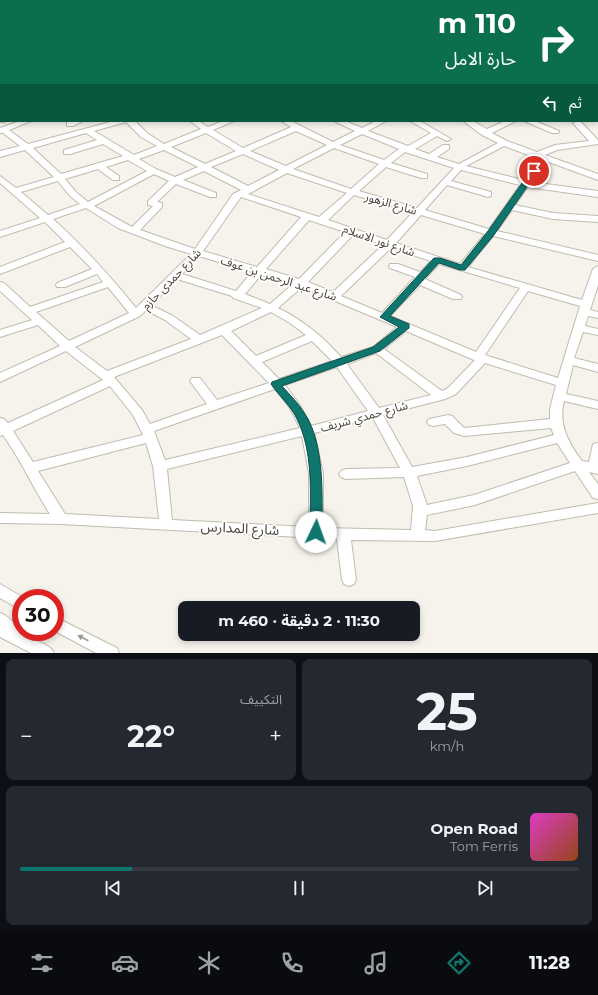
<!DOCTYPE html>
<html lang="ar">
<head>
<meta charset="utf-8">
<style>
  :root { --surface:#171b24; --page:#242831; --text:#f1f3f6; --muted:#9ea1a6; --line:#363941; --accent:#0f766e }
  body { margin:0; font-family:Montserrat,"Noto Sans Arabic",sans-serif; background:var(--page); color:var(--text); direction:rtl; height:100vh; display:flex; flex-direction:column; font-size:15px; white-space:nowrap }
  * { box-sizing:border-box; margin:0 }
  p { font-size:13px; color:var(--muted) }
  .icon { flex:none; width:22px; height:22px; fill:none; stroke:currentColor; stroke-width:2; stroke-linecap:round; stroke-linejoin:round }
  .map { position:relative; height:653px; overflow:hidden; direction:ltr }
  .sheet { display:flex; flex-direction:column; gap:6px; padding:6px; background:#0d0f14; flex:1 }
  .sheet>* { flex:none }
  .guide { position:absolute; left:0px; top:0px; width:598px; height:122px; box-shadow:0 2px 6px #0003; direction:rtl; background:#0b6e4f; color:#fff; overflow:hidden }
  .speed { position:absolute; left:12px; top:589px; display:flex; gap:8px; font-size:20px; font-weight:700; text-align:center }
  .speed>* { display:grid; place-content:center; width:52px; height:52px; border-radius:50%; background:var(--surface); box-shadow:0 2px 6px #0003; line-height:1 }
  .speed .limit { border:6px solid #d22; background:#fff; color:#111 }
  .pin { position:absolute; display:grid; place-items:center; width:34px; height:34px; color:#fff; margin:-17px; border:2px solid #fff; border-radius:50%; box-shadow:0 1px 4px #0007 }
  .me { position:absolute; width:44px; margin:-22px; rotate:3deg; stroke-linejoin:round; filter:drop-shadow(0 0 3px #0008) }
  .turn { display:flex; align-items:center; gap:14px; height:84px; padding:0 16px; font-size:18px }
  .turn .icon { width:52px; height:52px; stroke-width:2.5 }
  .turn b { display:block; font-size:28px; line-height:34px }
  .then { display:flex; align-items:center; height:38px; padding:0 16px; background:#0003; gap:8px; font-size:15px }
  .big { font-size:30px; font-weight:700; line-height:1.1 }
  .sheet .card { flex:1; display:flex; flex-direction:column; justify-content:center; gap:6px; min-width:0; padding:0 14px; border-radius:8px; background:var(--page) }
  .sheet .dial { align-items:center; gap:0 }
  .dial b { font-size:52px; line-height:1 }
  .song { display:flex; align-items:center; gap:12px }
  .cover { width:48px; height:48px; border-radius:6px; background:linear-gradient(135deg,hsl(310 70% 55%),hsl(20 70% 35%)) }
  .played { height:4px; border-radius:2px; background:linear-gradient(90deg,var(--accent) 20%,var(--line) 20%) }
  .keys { display:flex; justify-content:space-around; direction:ltr }
  .heat { display:flex; justify-content:space-between; align-items:center; font-size:22px; direction:ltr }
  .sheet .tiles { flex:1; display:grid; gap:6px; grid-template-columns:1fr 1fr }
  .card:last-child { grid-column:span 2 }
  .trip { position:absolute; left:178px; top:601px; width:242px; height:40px; border-radius:8px; background:var(--surface); box-shadow:0 2px 6px #0003; font-weight:700; line-height:40px; text-align:center; direction:rtl }
  .menu { display:flex; height:64px; justify-content:space-around; align-items:center; background:#090b0e; color:var(--muted) }
  .menu .icon { width:28px; height:28px }
  .menu .current { color:var(--accent) }
  .menu b { font-size:18px; color:var(--text) }
  .map>svg:first-child { display:block }
  .residential { fill:#eae5da }
  .lines { fill:none; stroke-linecap:round; stroke-linejoin:round }
  .minor-casing { stroke:#c2bbae; stroke-width:2 }
  .minor { fill:#fff; fill-rule:evenodd }
  .oneway { fill:#9c9892 }
  .route { fill:#0f766e; stroke:#0a4d48 }
  .labels { text-anchor:middle; dominant-baseline:central; stroke-width:3.5; stroke-linejoin:round; paint-order:stroke }
  .street-label { font-size:12px; fill:#4b4439; stroke:#fff }
  .near-street-label { font-size:14px; fill:#4b4439; stroke:#fff }
</style>
</head>
<body>
<div class="map">
<svg width="598" height="653" viewBox="0 0 598 653">
  <rect width="100%" height="100%" fill="#f6f3ec"/>
  <path class="residential" d="M135 0H331L133 1Z"/>
  <g class="lines">
    <g class="minor-casing">
      <path id="minor" d="M168 0H180L181 1H169Z
        M262 0H275L276 1H263Z
        M339 0H345L346 1H340Z
        M363 0H370L371 1H364Z
        M0 4H1V8H0Z
        M0 19H1V23H0Z
        M0 27H1V31H0Z
        M0 37H1V41H0Z
        M0 60H1V64H0Z
        M597 102H598V107H597Z
        M597 113H598V118H597Z
        M0 117 1 121 4 122H0Z
        M20 121H31L9 130 28 144 114 121H135L147 133 164 144 201 129 190 121H199L208 127 223 121H234L213 130 243 148 291 127 281 121H291L333 142 355 131 334 121H345L362 128 376 121H386L368 131 408 146 431 133 410 121H420L451 139 447 141 437 136 415 149 429 154 443 145H449V149L437 157 459 164 498 143 482 135 463 121H473L487 129 505 121H516L492 133 507 141 537 152 555 145 589 141 573 123 580 121 598 140V144L557 150 545 155 598 174V180L546 161 531 182 598 191V197L528 187 515 205 553 213 598 216V222L553 219 512 210 497 231 598 255V261L493 236 468 267 582 300 593 269 598 266V285L590 310 598 312V318L588 316 585 326 598 329V335L583 332 574 358 598 364V372L573 365 566 394 598 401V409L564 401C558 424 568 442 582 461L589 462 593 444 598 443V474L589 472 598 484V499L593 498 575 471 475 505 427 515 425 530 435 531 598 503V513L435 541 351 540 356 580 354 584 349 586 344 584 342 580 337 539 61 524 0 523V513L50 514C33 488 21 460 3 435L0 436V418L4 419 8 423 103 380 66 351 0 382V373L60 346 38 325 0 337V330L32 320 0 291V282L4 283 30 307 103 282 97 274 65 287H57L56 285 57 283 92 269 70 247 0 274V267L65 242 45 222 0 237V231L40 218 0 183V176L16 188 54 177 25 150 0 157V151L20 146 3 133H0V128ZM126 122 141 137 157 146 134 155 94 131ZM296 131 327 145 286 166 250 151ZM86 133 97 140 64 150V154H70L103 144 123 156 61 174 33 148ZM206 133 236 151 205 164 171 147ZM362 134 399 149 384 160 340 145ZM504 146 531 156 532 158 539 159 523 180 466 166ZM334 148 379 164 351 189 293 169ZM164 150 198 167 175 177 156 169 139 159ZM405 152 454 168 417 208 359 191 386 167 421 178H427V174L391 163ZM243 154 279 170 248 186 211 167ZM128 160 147 171 88 202 76 192 65 179 98 169 113 180H119V176L106 167ZM461 170 520 185 489 229 425 210 447 185 488 197 491 196V192L451 181ZM204 171 241 190 233 194 195 249 140 230 162 207V203L157 202 176 184 210 197H216V193L183 180ZM287 173 347 193 319 217 248 194ZM154 174 169 181 148 201V205L153 206 132 227 94 206ZM58 181 70 196 80 204 48 215 21 192ZM354 195 413 212 387 240 328 220ZM241 197 301 217 257 267 203 251ZM86 208 118 228 165 246 191 254 136 308C110 276 84 247 53 219ZM421 215 485 234 460 264 396 243ZM309 220 345 232 299 279 266 269ZM353 235 383 245 333 292 308 282ZM391 248 431 261 420 272 398 264H390L389 266 390 268 415 277 382 313 341 296ZM199 256 252 272 236 291 182 274ZM439 264 520 288 476 352 390 316 420 285 453 299H461L462 297 461 295 425 279ZM261 275 293 284 270 304 245 294ZM177 279 232 296 233 298 262 308 200 335 173 316 151 305ZM108 287 129 313 69 341 36 312ZM302 287 397 327 373 347 341 357C323 337 303 320 278 308ZM528 291 580 306 558 378 485 355ZM146 310 165 320 191 339 107 371 75 347 140 316ZM271 312 290 323 306 335 256 356 231 331ZM406 331 474 360H475L448 388 442 391 384 349ZM222 335 269 383 217 400 200 378H192L190 381 207 404 150 424 142 410 114 377ZM312 341 332 361 279 379 262 362ZM376 353 431 395 379 408 347 364ZM485 363 556 385 550 409V419L464 428 452 416 448 415 429 419 427 422 429 425 433 426 445 424 454 433 464 436 551 428 554 435 467 457 412 467 383 415 445 399 456 394ZM337 367 368 411 311 426 299 404 285 385ZM110 386 133 415 143 435 33 462 13 431ZM275 389 290 408 300 428 165 460 154 431ZM373 418 400 468 346 469 341 471 339 474 341 477 346 479 404 477 413 506 411 530 323 528V473L314 433ZM302 436 309 473V527L172 520 167 469ZM146 443 153 466 159 519 65 514 38 471ZM557 443 570 463 474 495 427 505 417 476 467 466Z
        M71 121H83L73 126H67V122Z
        M524 121H535L559 131 558 133H552Z
        M0 584 24 598H21V610L0 598Z
        M0 613C12 617 17 629 25 635 33 642 49 642 54 653H31L0 637Z
        M55 617 117 648 119 653H96L55 631Z"/>
    </g>
    <use href="#minor" class="minor"/>
  </g>
  <defs><path id="oneway-solid" d="M-6-.8H1V-3.2L6.5 0L1 3.2V.8H-6Z"/></defs>
  <use class="oneway" href="#oneway-solid" transform="translate(83 638) rotate(-152)"/>
  <path class="route" d="M532 169 538 171 494 235 465 270H460L439 263 390 316 409 324V328L380 351 282 386C290 395 299 404 305 414 325 445 322 496 322 532L320 535H312L310 532C310 494 314 454 297 419 291 406 279 396 271 384L272 382 373 347 399 327 380 317 434 258H440L461 265 488 231Z"/>
  <g class="labels">
    <g class="street-label">
      <text transform="translate(391 203) rotate(16)">شارع الزهور</text>
      <text transform="translate(379 240) rotate(19)">شارع نور الاسلام</text>
      <text transform="translate(279 278) rotate(18)">شارع عبد الرحمن بن عوف</text>
      <text transform="translate(171 279) rotate(-46)">شارع حمدى حازم</text>
      <text transform="translate(364 416) rotate(-15)">شارع حمدي شريف</text>
    </g>
    <g class="near-street-label">
      <text transform="translate(240 528) rotate(3)">شارع المدارس</text>
    </g>
  </g>
</svg>
<div class="speed"><div class="limit">30</div></div>
<div class="pin" style="left:534px;top:171px;background:#d93025"><svg class="icon" aria-label="arrive" viewBox="0 0 24 24"><path d="M6 21V4h12l-3 4 3 4H6"/></svg></div>
<svg class="me" style="left:316px;top:532px" viewBox="-20 -20 40 40"><circle r="19" fill="#fff"/><path d="M0-13L10 11 0 6-10 11z" fill="#0f766e"/></svg>
<div class="trip">11:30 · 2 دقيقة · 460 m</div>
<div class="guide">
<div class="turn"><svg class="icon" aria-label="right" viewBox="0 0 24 24"><path d="M7 20v-9h11M14 6l5 5-5 5"/></svg><div><b>110 m</b>حارة الامل</div></div>
<div class="then">ثم<svg class="icon" aria-label="left" viewBox="0 0 24 24"><path d="M17 20v-9H6M10 6l-5 5 5 5"/></svg></div>
</div>
</div>
<section class="sheet">
<div class="tiles">
<div class="card dial"><b>25</b><p>km/h</p></div>
<div class="card"><p>التكييف</p>
<div class="heat"><a>−</a><b class="big">22°</b><a>+</a></div>
</div>
<div class="card">
<div class="song"><i class="cover"></i><div><b>Open Road</b><p>Tom Ferris</p></div></div>
<div class="played"></div>
<div class="keys"><svg class="icon" aria-label="previous" viewBox="0 0 24 24"><path d="M18 5L8 12l10 7zM5 5v14"/></svg><svg class="icon" aria-label="pause" viewBox="0 0 24 24"><path d="M8 5v14M16 5v14"/></svg><svg class="icon" aria-label="next" viewBox="0 0 24 24"><path d="M6 5l10 7-10 7zM19 5v14"/></svg></div>
</div>
</div>
</section>
<nav class="menu">
<b>11:28</b>
<svg class="icon current" aria-label="directions" viewBox="0 0 24 24"><path d="M12 3l9 9-9 9-9-9zM9 14v-3h6M13 9l2 2-2 2"/></svg>
<svg class="icon" aria-label="music" viewBox="0 0 24 24"><path d="M9 18V5l10-2v13"/><circle cx="6" cy="18" r="3"/><circle cx="16" cy="16" r="3"/></svg>
<svg class="icon" aria-label="phone" viewBox="0 0 24 24"><path d="M5 4h4l2 5-3 2q2 4 5 5l2-3 5 2v4C11 20 4 13 5 4z"/></svg>
<svg class="icon" aria-label="climate" viewBox="0 0 24 24"><path d="M12 3v18M4 7l16 10M4 17L20 7"/></svg>
<svg class="icon" aria-label="car" viewBox="0 0 24 24"><path d="M5 17H2v-5l4-1 3-4h7l3 4 3 1v5h-3M9 17h6M6 11h13"/><circle cx="7" cy="17" r="2"/><circle cx="17" cy="17" r="2"/></svg>
<svg class="icon" aria-label="filters" viewBox="0 0 24 24"><path d="M4 7h16M4 17h16"/><circle cx="9" cy="7" r="2"/><circle cx="15" cy="17" r="2"/></svg>
</nav>
</body>
</html>
